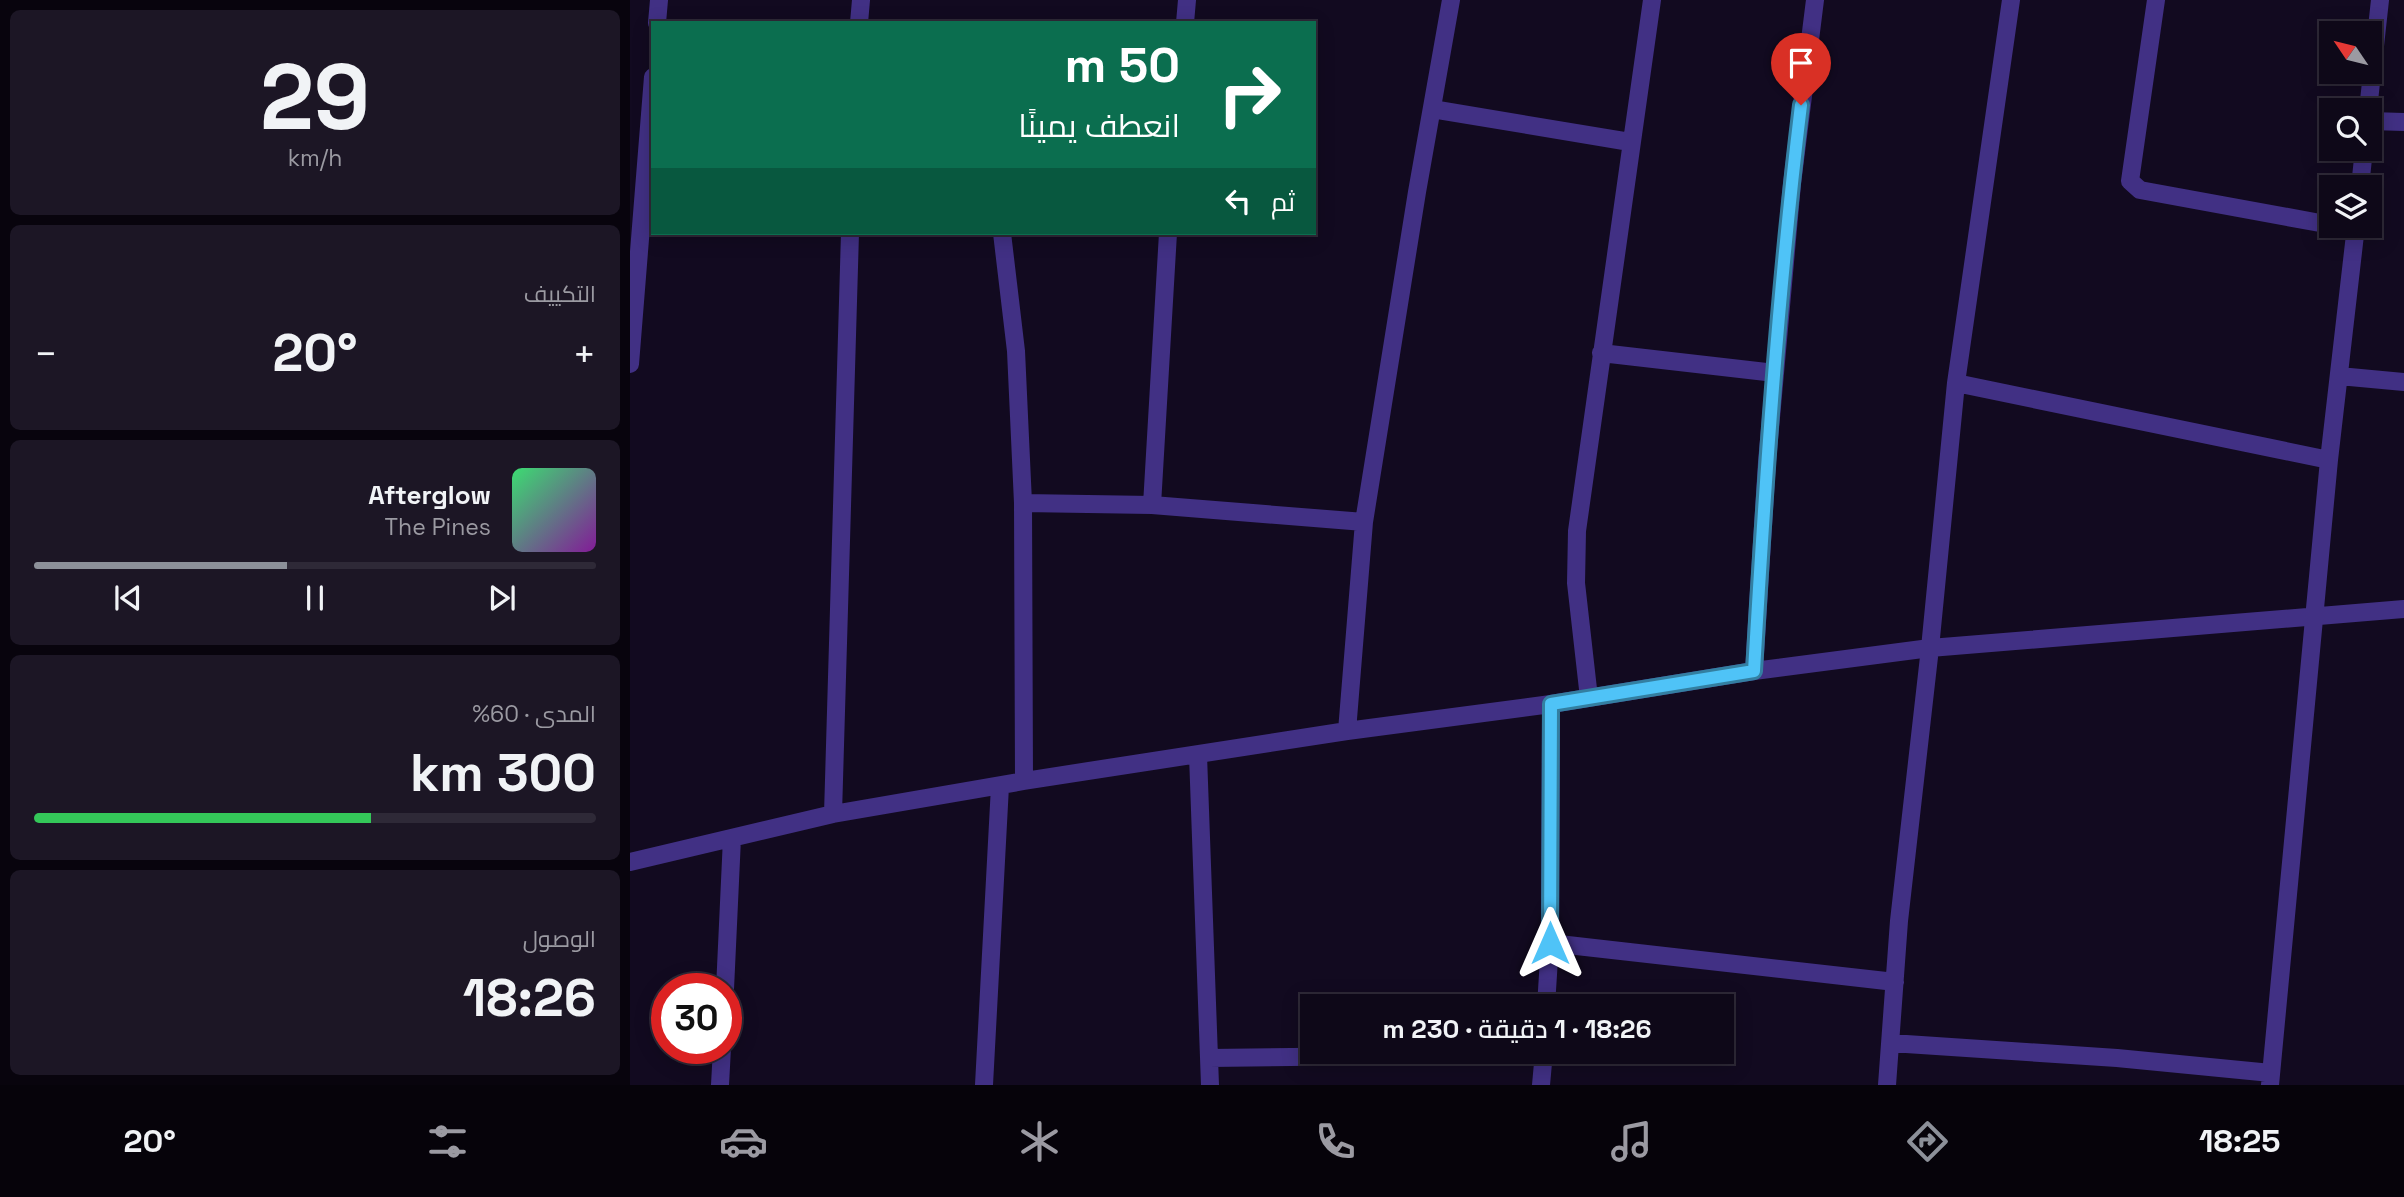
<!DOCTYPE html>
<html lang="ar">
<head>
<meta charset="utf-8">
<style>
  :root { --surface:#0e0818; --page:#1c1625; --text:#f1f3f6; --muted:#9b9aa2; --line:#2e2937; --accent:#8c9099 }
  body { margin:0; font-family:"Space Grotesk",Cairo,sans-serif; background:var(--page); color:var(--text); direction:rtl; height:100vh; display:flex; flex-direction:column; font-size:26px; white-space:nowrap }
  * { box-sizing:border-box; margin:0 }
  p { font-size:23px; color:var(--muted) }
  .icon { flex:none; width:38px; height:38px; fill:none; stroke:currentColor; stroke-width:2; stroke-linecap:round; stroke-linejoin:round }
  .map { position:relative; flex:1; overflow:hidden; direction:ltr }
  .sheet { display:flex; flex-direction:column; gap:10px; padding:10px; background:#08040d; width:630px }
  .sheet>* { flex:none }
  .hud { position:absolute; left:21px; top:21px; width:665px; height:214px; border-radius:0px; box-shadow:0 4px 18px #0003,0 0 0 2px var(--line); direction:rtl; background:#0b6e4f; color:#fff; overflow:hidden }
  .needle { width:46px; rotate:305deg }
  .tools { position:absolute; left:1689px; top:21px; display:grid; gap:14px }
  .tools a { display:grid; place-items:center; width:63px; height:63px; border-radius:0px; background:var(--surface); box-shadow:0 4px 18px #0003,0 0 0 2px var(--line); font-size:35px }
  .speed { position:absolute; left:21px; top:973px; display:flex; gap:14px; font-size:35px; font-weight:700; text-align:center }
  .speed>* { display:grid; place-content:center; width:91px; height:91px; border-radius:50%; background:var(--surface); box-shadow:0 4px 18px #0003,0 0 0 2px var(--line); line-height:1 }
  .speed .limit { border:10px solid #d22; background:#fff; color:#111 }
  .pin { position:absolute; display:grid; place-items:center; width:60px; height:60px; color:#fff; margin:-72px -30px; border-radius:50% 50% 50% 0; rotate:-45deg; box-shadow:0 0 7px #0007 }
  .pin .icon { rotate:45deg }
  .me { position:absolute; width:77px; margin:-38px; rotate:0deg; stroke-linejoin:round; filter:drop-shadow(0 0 5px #0008) }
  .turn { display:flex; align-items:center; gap:24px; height:147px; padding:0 21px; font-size:32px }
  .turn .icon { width:91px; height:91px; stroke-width:2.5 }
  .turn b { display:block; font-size:49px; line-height:60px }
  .then { display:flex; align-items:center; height:66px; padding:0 21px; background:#0003; gap:14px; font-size:26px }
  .big { font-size:52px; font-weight:600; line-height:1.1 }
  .sheet .card { flex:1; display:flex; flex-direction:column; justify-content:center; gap:10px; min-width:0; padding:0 24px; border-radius:10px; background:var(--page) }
  .sheet .dial { align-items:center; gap:0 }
  .dial b { font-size:91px; line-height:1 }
  .song { display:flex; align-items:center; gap:21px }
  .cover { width:84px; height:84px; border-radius:10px; background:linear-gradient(135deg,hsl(140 70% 55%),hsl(290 70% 35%)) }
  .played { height:7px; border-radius:4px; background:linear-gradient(90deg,var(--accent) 45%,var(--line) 45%) }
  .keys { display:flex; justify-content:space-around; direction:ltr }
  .heat { display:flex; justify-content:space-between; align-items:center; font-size:38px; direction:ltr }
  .charge { height:10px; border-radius:5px; background:linear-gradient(90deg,#34c759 60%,var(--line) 0) }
  .trip { position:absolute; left:670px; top:994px; width:434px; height:70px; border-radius:0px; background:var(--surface); box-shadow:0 4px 18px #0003,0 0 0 2px var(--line); font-weight:600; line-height:70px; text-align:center; direction:rtl }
  .tabs { display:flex; height:112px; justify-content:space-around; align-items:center; background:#06030a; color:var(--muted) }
  .tabs .icon { width:49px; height:49px }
  .tabs .active { color:var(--accent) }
  .tabs b { font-size:32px; color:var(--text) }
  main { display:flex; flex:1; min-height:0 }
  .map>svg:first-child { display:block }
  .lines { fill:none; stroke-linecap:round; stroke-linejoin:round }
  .minor { stroke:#413084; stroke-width:18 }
  .route-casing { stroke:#337fa1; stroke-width:18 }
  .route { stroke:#4fc3f7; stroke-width:12 }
</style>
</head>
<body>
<main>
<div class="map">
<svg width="1774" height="1085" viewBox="0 0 1774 1085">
  <rect width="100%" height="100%" fill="#120a20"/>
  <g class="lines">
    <path class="minor" d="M1526 0 1500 181 1510 190 1701 225
      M27 23 29 0
      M229 23 231 0
      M555 23 557 0
      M802 109 1000 142
      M1738 110 1750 0
      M1740 121 1774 122
      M1730 187 1734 149
      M372 233 386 351 393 503 394 781
      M971 353 1145 373
      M0 364 23 77
      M1709 376 1774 382
      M1326 383 1699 460
      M393 503 522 505 734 522
      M522 505 538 233
      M1124 671 1137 462 1162 184 1185 0
      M959 698 946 583 947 531 1022 0
      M717 731 734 522 787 192 821 0
      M568 755 580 1085
      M203 814 220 233
      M0 862 203 814 394 781 717 731 921 704 1124 671 1300 648 1774 609
      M920 943 1265 982
      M95 989 102 838
      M916 1006 920 943 921 704
      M1261 1043 1487 1058 1641 1073
      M579 1058 914 1054
      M90 1085 92 1048
      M354 1085 370 786
      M911 1085 914 1052
      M1257 1085 1269 921 1300 648 1326 383 1381 0
      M1640 1085 1699 460 1726 226"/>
  </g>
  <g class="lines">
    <g class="route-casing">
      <path id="route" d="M920 943 921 704 1124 671C1135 482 1148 293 1171 105"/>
    </g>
    <use href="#route" class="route"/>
  </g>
</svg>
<div class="tools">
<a><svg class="needle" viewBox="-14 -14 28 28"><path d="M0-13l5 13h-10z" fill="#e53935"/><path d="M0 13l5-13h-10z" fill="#9b9aa2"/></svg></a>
<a><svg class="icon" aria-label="search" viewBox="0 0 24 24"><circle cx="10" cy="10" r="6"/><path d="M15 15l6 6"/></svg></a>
<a><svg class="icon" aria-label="layers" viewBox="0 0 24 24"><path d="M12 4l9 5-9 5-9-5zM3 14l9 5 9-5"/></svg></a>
</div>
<div class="speed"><div class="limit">30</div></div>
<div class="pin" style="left:1171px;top:105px;background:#d93025"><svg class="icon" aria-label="arrive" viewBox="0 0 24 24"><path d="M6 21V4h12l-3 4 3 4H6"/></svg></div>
<svg class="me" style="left:920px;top:943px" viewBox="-20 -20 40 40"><path d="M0-17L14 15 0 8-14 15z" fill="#4fc3f7" stroke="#fff" stroke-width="4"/></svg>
<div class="trip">18:26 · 1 دقيقة · 230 m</div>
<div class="hud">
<div class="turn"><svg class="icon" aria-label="right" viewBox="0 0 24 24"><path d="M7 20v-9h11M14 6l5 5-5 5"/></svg><div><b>50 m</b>انعطف يمينًا</div></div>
<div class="then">ثم<svg class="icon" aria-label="left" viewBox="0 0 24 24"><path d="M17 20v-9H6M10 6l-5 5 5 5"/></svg></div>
</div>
</div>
<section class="sheet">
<div class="card dial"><b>29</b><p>km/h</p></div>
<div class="card"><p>التكييف</p>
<div class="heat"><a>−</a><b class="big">20°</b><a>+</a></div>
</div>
<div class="card">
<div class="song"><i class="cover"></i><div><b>Afterglow</b><p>The Pines</p></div></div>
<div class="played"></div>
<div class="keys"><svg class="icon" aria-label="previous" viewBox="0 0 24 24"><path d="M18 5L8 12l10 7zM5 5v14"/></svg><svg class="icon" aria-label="pause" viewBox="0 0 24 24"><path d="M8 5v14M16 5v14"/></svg><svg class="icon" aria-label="next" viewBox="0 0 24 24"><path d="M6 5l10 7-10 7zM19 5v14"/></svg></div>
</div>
<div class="card"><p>المدى · 60%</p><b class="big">300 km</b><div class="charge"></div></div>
<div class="card"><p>الوصول</p><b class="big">18:26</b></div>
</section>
</main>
<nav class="tabs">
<b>18:25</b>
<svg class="icon active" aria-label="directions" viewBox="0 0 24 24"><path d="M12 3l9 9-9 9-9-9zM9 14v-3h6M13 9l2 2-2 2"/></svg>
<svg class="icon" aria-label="music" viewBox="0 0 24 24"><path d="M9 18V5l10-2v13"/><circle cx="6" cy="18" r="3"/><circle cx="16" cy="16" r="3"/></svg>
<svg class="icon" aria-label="phone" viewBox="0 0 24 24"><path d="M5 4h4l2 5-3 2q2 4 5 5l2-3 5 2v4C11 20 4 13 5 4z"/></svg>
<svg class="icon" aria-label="climate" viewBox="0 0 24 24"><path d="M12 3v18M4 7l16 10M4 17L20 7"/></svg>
<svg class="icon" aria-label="car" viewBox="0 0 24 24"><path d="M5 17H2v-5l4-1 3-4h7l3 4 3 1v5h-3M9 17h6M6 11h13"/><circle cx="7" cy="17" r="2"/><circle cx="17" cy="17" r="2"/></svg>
<svg class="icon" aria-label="filters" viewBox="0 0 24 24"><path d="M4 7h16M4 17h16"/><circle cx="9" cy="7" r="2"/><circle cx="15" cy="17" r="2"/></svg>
<b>20°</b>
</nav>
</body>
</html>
